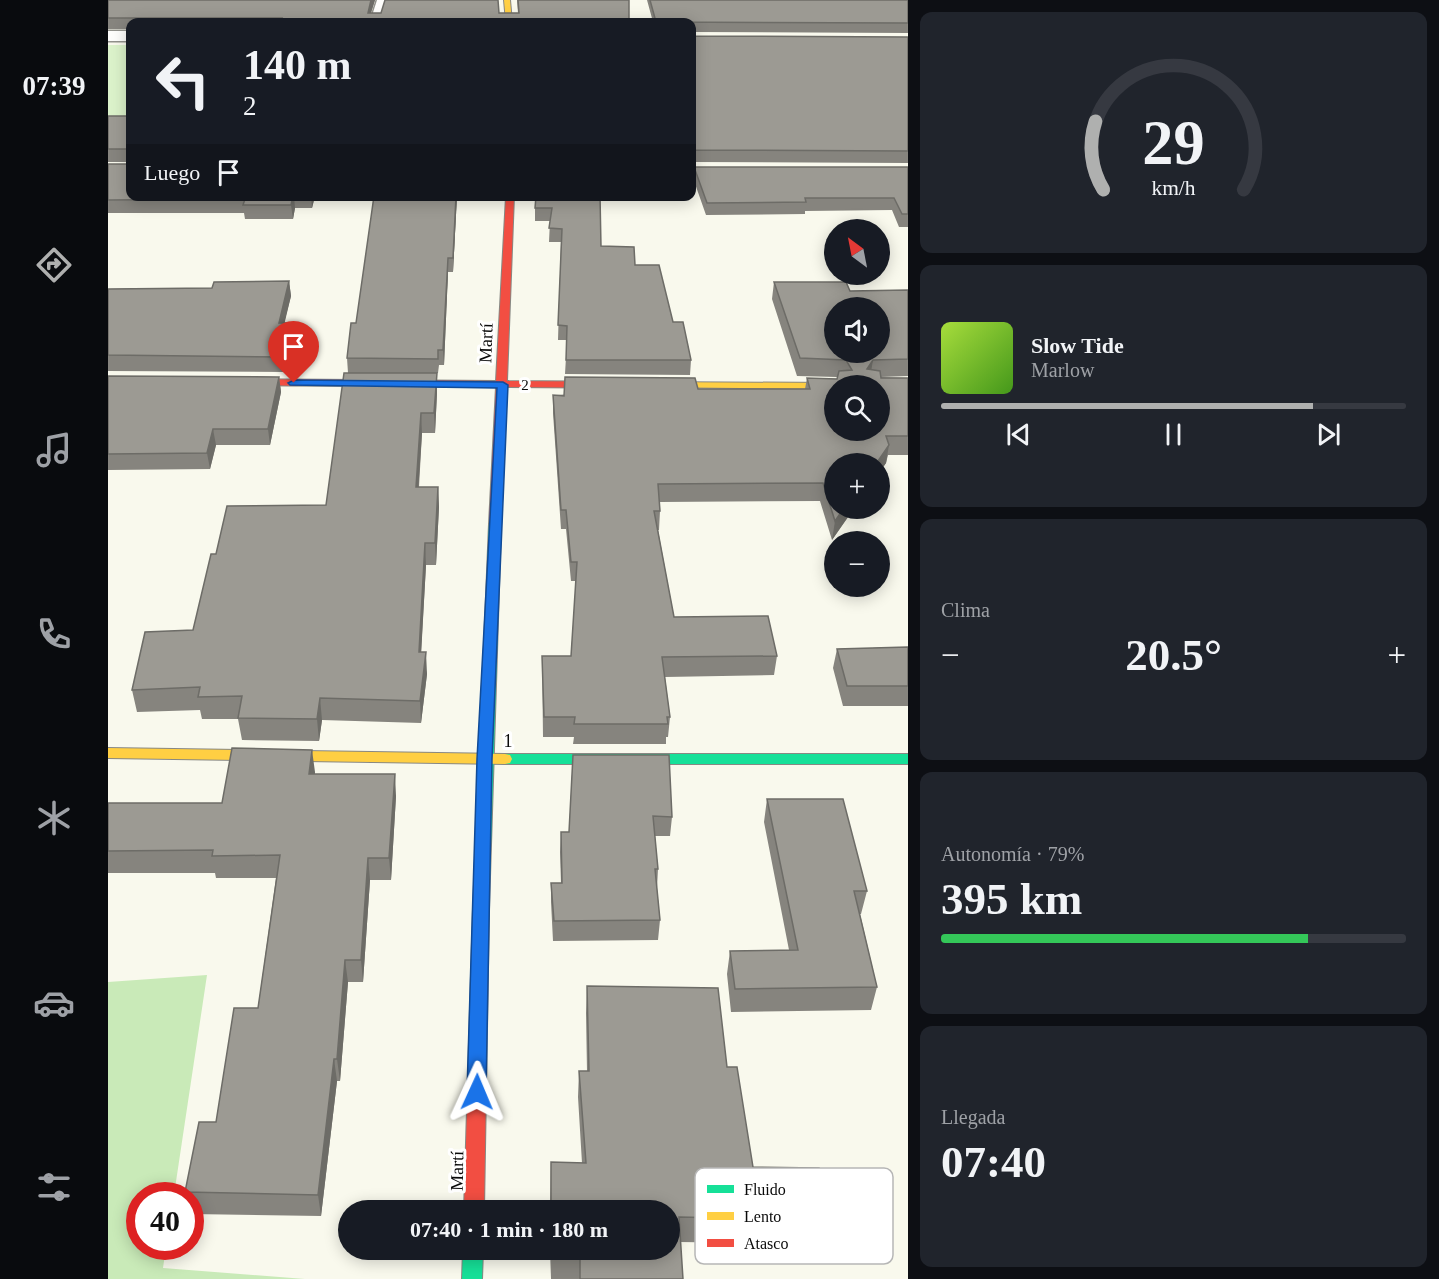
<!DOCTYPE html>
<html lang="es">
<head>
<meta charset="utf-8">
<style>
  :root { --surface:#171b24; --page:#20242c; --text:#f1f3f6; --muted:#9ea1a6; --line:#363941; --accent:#afb0af }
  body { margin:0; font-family:"Times New Roman",serif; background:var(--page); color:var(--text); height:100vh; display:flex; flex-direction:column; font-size:22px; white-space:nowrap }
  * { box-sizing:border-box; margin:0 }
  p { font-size:20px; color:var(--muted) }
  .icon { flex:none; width:33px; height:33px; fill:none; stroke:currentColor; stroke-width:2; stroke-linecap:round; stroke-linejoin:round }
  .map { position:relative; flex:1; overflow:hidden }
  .sheet { display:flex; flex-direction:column; gap:12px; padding:12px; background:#0d0f14; width:531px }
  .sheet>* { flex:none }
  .banner { position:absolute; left:18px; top:18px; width:570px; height:183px; border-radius:12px; box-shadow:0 3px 15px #0003; background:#171b24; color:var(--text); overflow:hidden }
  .needle { width:39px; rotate:328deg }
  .fabs { position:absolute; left:716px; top:219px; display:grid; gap:12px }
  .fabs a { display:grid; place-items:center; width:66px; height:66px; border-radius:50%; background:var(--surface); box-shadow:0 3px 15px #0003; font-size:30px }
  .speed { position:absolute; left:18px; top:1182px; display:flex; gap:12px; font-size:30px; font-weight:700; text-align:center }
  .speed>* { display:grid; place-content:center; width:78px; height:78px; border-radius:50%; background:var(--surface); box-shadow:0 3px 15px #0003; line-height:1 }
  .speed .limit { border:9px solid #d22; background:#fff; color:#111 }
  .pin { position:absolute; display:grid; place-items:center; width:51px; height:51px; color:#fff; margin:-62px -26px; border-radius:50% 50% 50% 0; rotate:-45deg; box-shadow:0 0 6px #0007 }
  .pin .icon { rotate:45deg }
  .me { position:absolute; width:66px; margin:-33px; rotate:1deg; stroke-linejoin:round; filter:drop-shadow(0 0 4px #0008) }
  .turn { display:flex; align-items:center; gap:21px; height:126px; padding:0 18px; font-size:27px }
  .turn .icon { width:78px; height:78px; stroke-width:2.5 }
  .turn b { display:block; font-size:42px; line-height:51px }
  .then { display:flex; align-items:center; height:57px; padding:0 18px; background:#0003; gap:12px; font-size:22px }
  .big { font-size:45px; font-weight:600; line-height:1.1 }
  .sheet .widget { flex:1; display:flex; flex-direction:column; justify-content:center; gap:9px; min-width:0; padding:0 21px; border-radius:12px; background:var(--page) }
  .sheet .dial { align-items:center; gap:0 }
  .dial svg { height:156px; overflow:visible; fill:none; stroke:var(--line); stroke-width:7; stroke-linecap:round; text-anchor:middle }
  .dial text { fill:var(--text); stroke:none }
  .song { display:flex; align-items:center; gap:18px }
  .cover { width:72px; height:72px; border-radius:9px; background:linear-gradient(135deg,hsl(80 70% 55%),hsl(100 70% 35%)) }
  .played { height:6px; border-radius:3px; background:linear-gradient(90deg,var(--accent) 80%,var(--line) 80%) }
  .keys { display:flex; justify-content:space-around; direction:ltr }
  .heat { display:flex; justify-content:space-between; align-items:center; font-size:33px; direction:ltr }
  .charge { height:9px; border-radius:4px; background:linear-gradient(90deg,#34c759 79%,var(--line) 0) }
  .trip { position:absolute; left:230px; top:1200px; width:342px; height:60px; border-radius:30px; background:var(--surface); box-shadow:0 3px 15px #0003; font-weight:600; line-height:60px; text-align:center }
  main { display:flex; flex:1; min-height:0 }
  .tab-bar { display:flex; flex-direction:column; width:108px; justify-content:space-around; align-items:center; background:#090b0e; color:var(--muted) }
  .tab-bar .icon { width:42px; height:42px }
  .tab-bar .on { color:var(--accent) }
  .tab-bar b { font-size:27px; color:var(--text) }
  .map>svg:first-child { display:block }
  .green { fill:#dbf2ca }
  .forest { fill:#c9eab8 }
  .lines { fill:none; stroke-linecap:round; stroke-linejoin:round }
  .lane-casing { stroke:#92928c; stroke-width:3 }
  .street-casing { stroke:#92928c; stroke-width:3 }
  .fast-casing { stroke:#888883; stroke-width:2 }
  .slow-casing { stroke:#888883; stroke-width:2 }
  .jam-casing { stroke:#888883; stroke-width:2 }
  .lane { fill:#fefefc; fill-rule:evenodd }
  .street { fill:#fefefc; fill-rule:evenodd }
  .fast { fill:#16e098; fill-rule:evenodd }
  .slow { fill:#ffcf43; fill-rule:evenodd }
  .jam { fill:#f24e42; fill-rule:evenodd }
  .wall { fill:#86847e }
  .shaded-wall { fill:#6d6c67 }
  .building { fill:#9c9a93; stroke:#6d6c67; stroke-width:1.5; fill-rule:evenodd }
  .route { fill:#1a73e8; stroke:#114b97; stroke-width:1.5 }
  .labels { text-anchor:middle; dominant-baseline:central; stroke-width:6; stroke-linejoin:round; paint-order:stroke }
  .far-street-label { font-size:15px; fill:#0a0a0a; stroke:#fff }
  .street-label { font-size:18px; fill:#0a0a0a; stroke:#fff }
  .key { fill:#fff; stroke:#b6b6b6; stroke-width:1.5 }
  .key-label { font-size:16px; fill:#0a0a0a }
</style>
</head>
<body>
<main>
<nav class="tab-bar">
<b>07:39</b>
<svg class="icon on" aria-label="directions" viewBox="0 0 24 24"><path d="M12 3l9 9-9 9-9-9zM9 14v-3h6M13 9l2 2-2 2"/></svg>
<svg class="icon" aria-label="music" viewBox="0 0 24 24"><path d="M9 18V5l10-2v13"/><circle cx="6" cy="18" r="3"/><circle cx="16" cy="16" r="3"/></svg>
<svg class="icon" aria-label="phone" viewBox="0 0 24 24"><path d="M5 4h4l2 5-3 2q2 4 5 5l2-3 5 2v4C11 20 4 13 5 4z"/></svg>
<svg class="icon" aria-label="climate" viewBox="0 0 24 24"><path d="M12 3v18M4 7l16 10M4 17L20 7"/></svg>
<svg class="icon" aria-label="car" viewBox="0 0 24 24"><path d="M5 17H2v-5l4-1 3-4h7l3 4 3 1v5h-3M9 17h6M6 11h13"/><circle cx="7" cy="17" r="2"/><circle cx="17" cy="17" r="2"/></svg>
<svg class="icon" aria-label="filters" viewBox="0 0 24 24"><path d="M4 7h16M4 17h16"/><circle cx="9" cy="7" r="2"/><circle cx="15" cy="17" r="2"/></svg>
</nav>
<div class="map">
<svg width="800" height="1279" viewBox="0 0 800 1279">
  <rect width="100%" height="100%" fill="#f9f9ed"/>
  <path class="green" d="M0 45H22V157H0Z"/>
  <path class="forest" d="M99 975 66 1195 32 1196V1246L58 1247 55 1268 197 1279H0V982Z"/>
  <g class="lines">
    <g class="lane-casing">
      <path id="lane" d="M269 0H279L272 22H262Z"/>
    </g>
    <g class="street-casing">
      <path id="street" d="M0 31H22V41H0Z"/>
    </g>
    <g class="fast-casing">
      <path id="fast" d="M387 520 393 524 381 909 379 914 373 915 367 914 365 909 381 524Z
        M397 754H800V764H397L392 763 390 759 392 755Z
        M355 1250H375L374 1279H354Z"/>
    </g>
    <g class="slow-casing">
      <path id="slow" d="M396 0H402L404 22H398Z
        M539 382 726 383 731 386H726V389L535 387V383Z
        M0 748 397 754 402 755 404 759 402 763 397 764 0 758Z"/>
    </g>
    <g class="jam-casing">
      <path id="jam" d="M398 196H406L399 381 539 382 544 385 539 388 399 387 391 527H383L381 524 388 387 128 385 123 382 128 379 388 381Z
        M373 903 379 904 381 909 376 1210H356L365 909 367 904Z"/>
    </g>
    <use href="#lane" class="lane"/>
    <use href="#street" class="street"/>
    <use href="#fast" class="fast"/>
    <use href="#slow" class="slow"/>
    <use href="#jam" class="jam"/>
  </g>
  <path class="wall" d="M0 0H267L263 13H410L409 0H521V22H22V29H0Z
    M539 0H800V33L584 32V22H545Z
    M584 35 585 36 800 37V163L584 162V163Z
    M0 116H22V196H207L204 208H187L185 219H137L136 213H0V164H21V162H0Z
    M586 167H800V227H791L784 210 697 211V214L598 215 585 178Z
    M349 196 345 272H340L336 365H331L330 373H329V393L327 433H314L311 487H330L331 507 328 565H318L313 652 319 674 313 723 214 720 211 741 134 740 130 719H94L92 710 29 712 24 690 85 630 108 554 218 505 240 373 239 358 248 323Z
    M492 196 493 246 527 265 565 322 583 360 582 375 457 374 459 340H450L453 242H441L442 221H427V208Z
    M181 281 183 296 176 323H183L184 338 177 372 0 371V289L104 288Z
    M666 282 742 291 800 290V376L773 377 800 378V455H780L778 463 724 540 712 501 552 502V511L551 530H550L566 617 669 656 666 675 557 677 562 717 560 737H558V744H465L466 737H435L434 656H463L468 581H463L458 529H453L445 413V395L590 389H697L699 378 729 379V377L689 376 664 299Z
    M0 376 171 377 173 392 162 445H108L102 469 0 470Z
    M800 647V706H735L725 668 729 649Z
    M465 755 564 817 562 836H547L550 869 549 888 552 920 550 940 445 941 443 902V883H453L452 852 453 832H461Z
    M207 772V774L288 796 283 880H262L255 982H240L232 1081H229L213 1216 83 1214 82 1196H78L77 1192 108 1122 150 1008 168 878H108L107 873H0V803H114Z
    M659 799 759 891 753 914H752L769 987 763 1010 623 1012 619 974 622 951 681 950 656 822Z
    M479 986 619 1067 645 1167 718 1220 711 1244 572 1242 575 1279H443L442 1250H561V1210H442L443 1162 474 1163 470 1097 471 1071H479L478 1013Z"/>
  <path class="shaded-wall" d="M263 0H267L260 22V13Z
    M185 196H186L187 208 185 219 183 205Z
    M203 196H207L204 208Z
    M348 196H349L345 272V258Z
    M340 258V272L336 365 335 350Z
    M181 281 183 296 173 338 171 323Z
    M183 323 184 338 177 372 175 357Z
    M765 360 762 378 759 369Z
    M329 373V393L327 433 326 413Z
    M171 377 173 392 162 445 160 429Z
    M313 413 314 433 309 508 308 487Z
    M105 429 108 445 102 469 99 453Z
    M781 445 778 463 771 473V464H768Z
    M330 487 331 507 328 565 327 543Z
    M736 508H746L724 540 727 521Z
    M317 543 318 565 312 674 311 652Z
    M318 652 319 674 313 723 312 701Z
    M212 698 214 720 211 741 209 719Z
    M204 750 207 772 204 796 201 774Z
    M287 774 288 796 283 880 281 858Z
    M260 858 262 880 255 982 253 960Z
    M237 960 240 982 232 1081 229 1059Z
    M226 1059 229 1081 213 1216 210 1195Z"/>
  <path class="building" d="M0 0H263L260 13H273L277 0H390L391 13H411L410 0H521V22H172L174 18H0Z
    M542 0H800V23L548 22Z
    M584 35 585 36 800 37V151L585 150 584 153Z
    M0 116H22V196H185L183 205H135L137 199 0 200V164H21V149H0Z
    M586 167H800V214H794L786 198H697L698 202 599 203Z
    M266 196H348L345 258H340L335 350H330V359L239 358 243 323H248Z
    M428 196H492L493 246 526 247 527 265H551L565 322H575L583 360H458L459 326 450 325 454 229 441 228 444 208H427Z
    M181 281 171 323H183L175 357 0 355V289L104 288 106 282Z
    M666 282H738L742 291 800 290V359L765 360 759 369 772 371 773 378H800V436H778L781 445 768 464H726V508H736L727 521 715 483 550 484 552 511H546L566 617 660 616 669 656 554 657 562 717H559L560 724H466L467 717H436L434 656H463L469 562H463L458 510H453L445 395 456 396 457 377 587 378 590 389H702L699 378 729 379 731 371 744 370 738 360 692 358ZM726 308H771V352H726ZM726 386H771V430H726Z
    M236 373H329L326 413H313L308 487H330L327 543H317L311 652H318L312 701 212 698 209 719 130 718 134 696 90 697 92 687 24 690 37 632 85 630 103 554H108L119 506 218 505Z
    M0 376 171 377 160 429H105L99 453 0 454Z
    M800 647V686H739L729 649Z
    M124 748 204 750 201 774H287L281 858H260L253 960H237L229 1059H226L210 1195 77 1192 91 1122H108L126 1008H150L172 855 104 856 105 850 0 851V803H114Z
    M465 755H561L564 817 545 816 550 869H547L552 920 446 921 443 883H454L453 832H461Z
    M659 799H735L759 891H746L769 987 627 989 622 951 690 950Z
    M479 986 610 988 619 1067H629L645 1167 711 1168 718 1220 571 1217 575 1279H472V1258H443V1250H561V1210H443V1162L478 1163 471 1071H481Z"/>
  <path class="route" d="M186 380 395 382 400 385 384 759 378 1092 375 1098 369 1100 362 1098 359 1092 369 759 389 388 182 385 180 383Z"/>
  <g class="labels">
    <g class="far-street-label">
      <text x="417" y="385">2</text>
    </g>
    <g class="street-label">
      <text transform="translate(378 343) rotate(-88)">Martí</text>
      <text x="400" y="741">1</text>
      <text transform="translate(349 1171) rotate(-89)">Martí</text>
    </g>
  </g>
  <rect x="587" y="1168" width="198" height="96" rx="9" class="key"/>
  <rect x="599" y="1185" width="27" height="8" fill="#16e098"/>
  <rect x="599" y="1212" width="27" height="8" fill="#ffcf43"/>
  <rect x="599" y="1239" width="27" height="8" fill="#f24e42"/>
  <g class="key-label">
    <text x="636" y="1195">Fluido</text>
    <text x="636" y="1222">Lento</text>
    <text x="636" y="1249">Atasco</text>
  </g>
</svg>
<div class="fabs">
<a><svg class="needle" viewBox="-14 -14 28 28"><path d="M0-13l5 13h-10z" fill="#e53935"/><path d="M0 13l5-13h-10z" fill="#9ea1a6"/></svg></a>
<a><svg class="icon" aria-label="sound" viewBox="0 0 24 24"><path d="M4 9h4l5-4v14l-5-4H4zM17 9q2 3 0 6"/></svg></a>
<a><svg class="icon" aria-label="search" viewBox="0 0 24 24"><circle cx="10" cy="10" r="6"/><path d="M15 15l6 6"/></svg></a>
<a>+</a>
<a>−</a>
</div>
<div class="speed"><div class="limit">40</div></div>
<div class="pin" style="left:186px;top:383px;background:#d93025"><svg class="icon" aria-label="arrive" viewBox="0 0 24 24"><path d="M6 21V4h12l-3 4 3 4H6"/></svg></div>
<svg class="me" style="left:369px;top:1092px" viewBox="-20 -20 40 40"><path d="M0-17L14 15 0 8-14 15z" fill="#1a73e8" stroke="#fff" stroke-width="4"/></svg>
<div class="trip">07:40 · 1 min · 180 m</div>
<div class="banner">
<div class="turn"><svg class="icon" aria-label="left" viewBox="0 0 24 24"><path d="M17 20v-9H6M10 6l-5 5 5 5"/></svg><div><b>140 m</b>2</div></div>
<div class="then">Luego<svg class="icon" aria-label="arrive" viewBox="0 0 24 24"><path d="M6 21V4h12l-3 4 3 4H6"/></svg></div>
</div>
</div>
<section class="sheet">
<div class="widget dial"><svg viewBox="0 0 100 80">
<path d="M14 69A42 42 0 1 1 86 69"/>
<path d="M14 69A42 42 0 0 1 10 34" stroke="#afb0af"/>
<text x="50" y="56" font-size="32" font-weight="700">29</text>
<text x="50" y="72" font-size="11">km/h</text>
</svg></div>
<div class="widget">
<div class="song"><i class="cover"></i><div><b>Slow Tide</b><p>Marlow</p></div></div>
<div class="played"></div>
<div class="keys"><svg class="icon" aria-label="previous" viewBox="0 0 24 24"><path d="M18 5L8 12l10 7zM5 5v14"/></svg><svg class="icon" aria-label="pause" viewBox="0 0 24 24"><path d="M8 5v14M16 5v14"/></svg><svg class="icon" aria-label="next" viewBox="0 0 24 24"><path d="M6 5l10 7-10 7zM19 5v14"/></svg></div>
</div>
<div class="widget"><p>Clima</p>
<div class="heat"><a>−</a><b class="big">20.5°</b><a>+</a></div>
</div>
<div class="widget"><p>Autonomía · 79%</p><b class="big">395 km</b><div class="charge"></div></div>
<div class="widget"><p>Llegada</p><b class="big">07:40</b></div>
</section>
</main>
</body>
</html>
